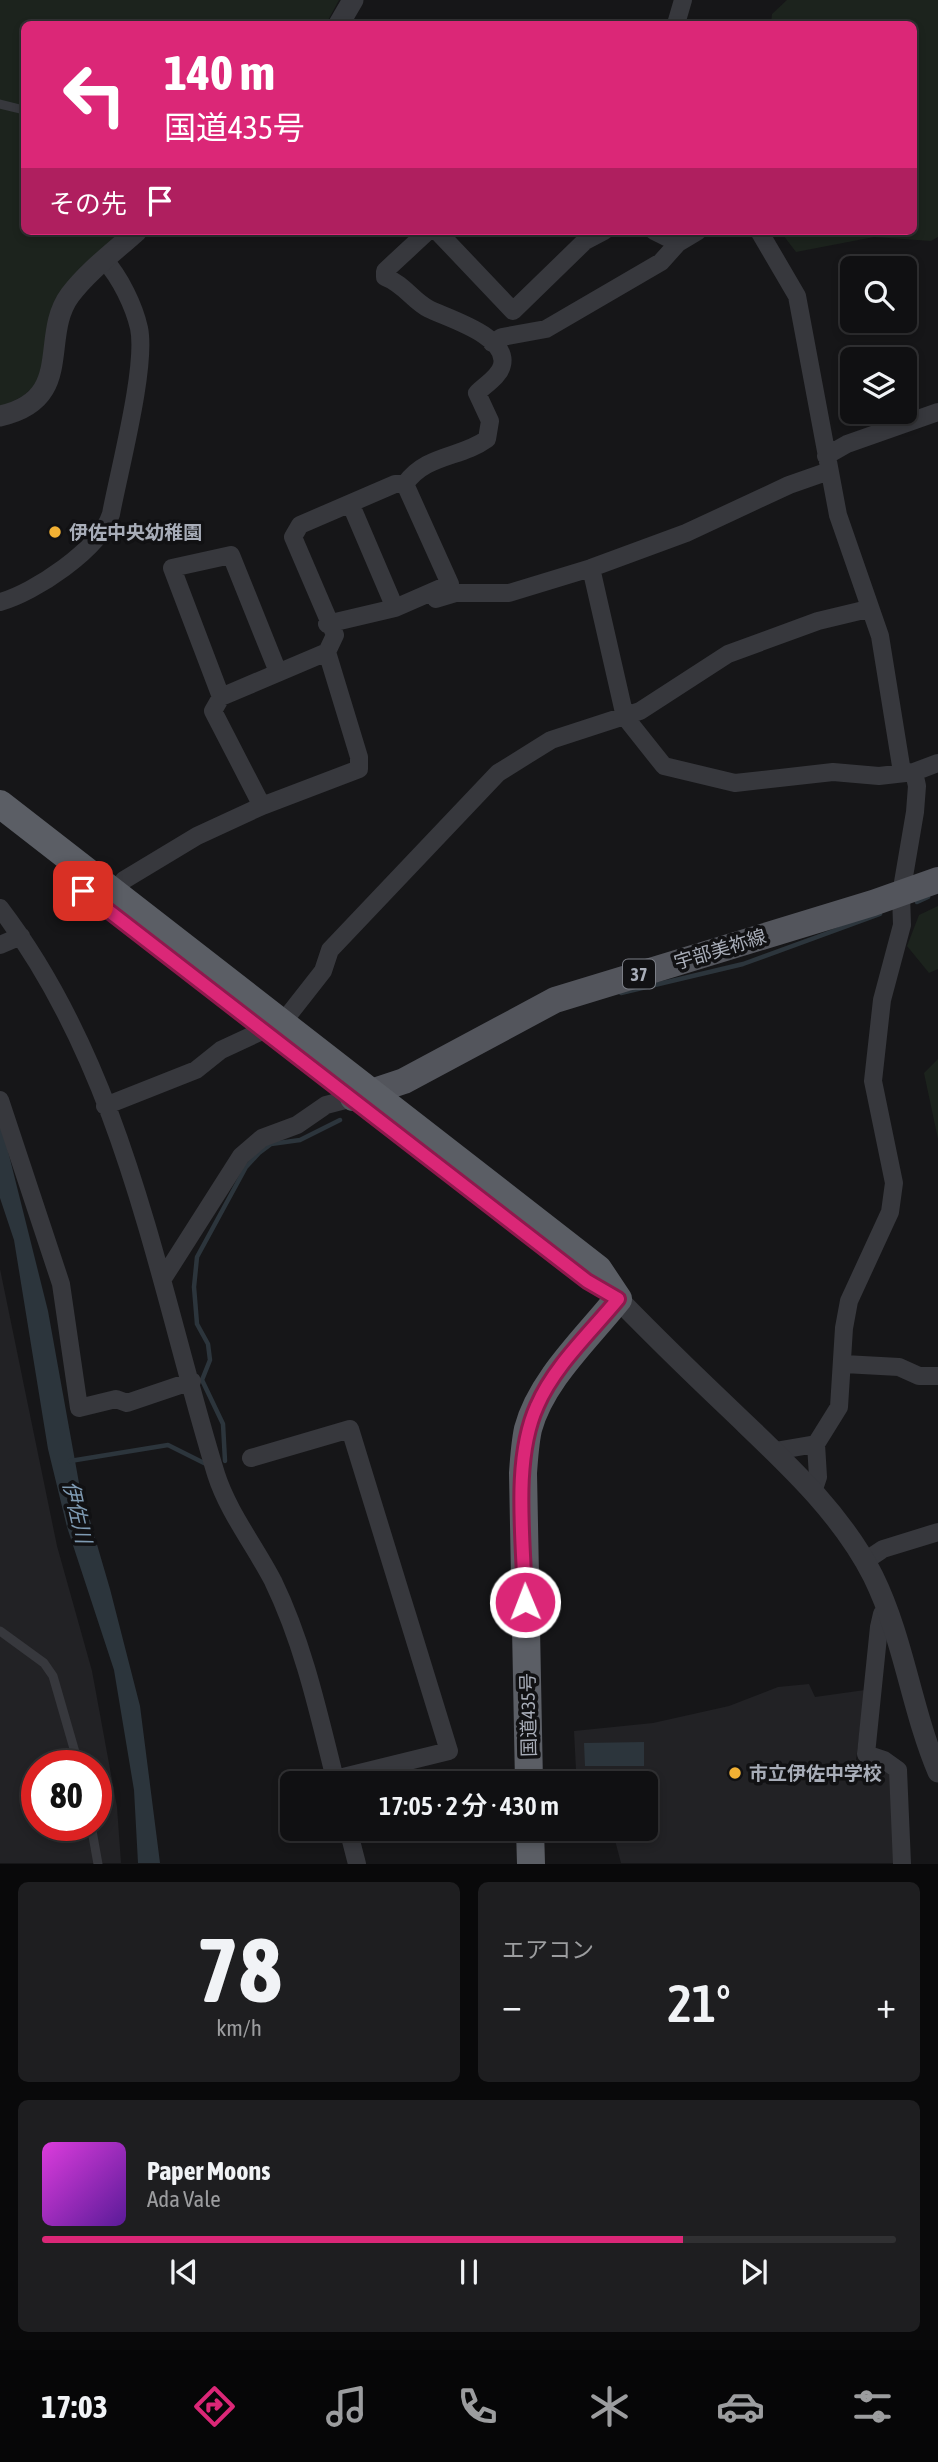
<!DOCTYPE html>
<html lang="ja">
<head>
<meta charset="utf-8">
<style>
  :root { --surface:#101012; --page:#1e1e20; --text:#f1f3f6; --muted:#9c9d9f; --line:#303032; --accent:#db2777 }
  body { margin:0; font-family:"Asap Condensed","Noto Sans JP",sans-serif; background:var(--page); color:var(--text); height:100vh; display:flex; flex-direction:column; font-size:26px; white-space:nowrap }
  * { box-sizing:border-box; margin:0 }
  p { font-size:23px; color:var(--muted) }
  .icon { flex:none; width:38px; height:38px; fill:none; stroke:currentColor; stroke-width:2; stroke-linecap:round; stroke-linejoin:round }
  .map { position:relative; height:1864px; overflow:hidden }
  .side { display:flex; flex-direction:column; gap:18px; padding:18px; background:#09090a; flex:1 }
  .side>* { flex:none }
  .top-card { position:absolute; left:21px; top:21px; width:896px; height:214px; border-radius:10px; box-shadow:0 4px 10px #0003,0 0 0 2px var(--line); background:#db2777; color:#fff; overflow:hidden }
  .controls { position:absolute; left:840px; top:256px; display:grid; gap:14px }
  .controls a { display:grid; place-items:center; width:77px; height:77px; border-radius:10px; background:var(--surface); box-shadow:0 4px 10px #0003,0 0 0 2px var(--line); font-size:35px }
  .speed { position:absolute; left:21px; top:1750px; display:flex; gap:14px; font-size:35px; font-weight:700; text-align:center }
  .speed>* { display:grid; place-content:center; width:91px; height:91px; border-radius:50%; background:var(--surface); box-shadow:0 4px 10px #0003,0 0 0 2px var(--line); line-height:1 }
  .speed .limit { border:10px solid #d22; background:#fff; color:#111 }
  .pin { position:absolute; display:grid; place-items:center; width:60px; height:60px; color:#fff; margin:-30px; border-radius:14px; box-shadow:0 4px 10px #0006 }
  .me { position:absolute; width:77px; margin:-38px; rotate:359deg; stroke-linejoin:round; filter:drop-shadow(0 0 5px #0008) }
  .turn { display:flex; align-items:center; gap:24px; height:147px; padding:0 28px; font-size:32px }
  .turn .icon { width:91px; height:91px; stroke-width:2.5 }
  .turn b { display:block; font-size:49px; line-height:60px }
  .then { display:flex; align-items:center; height:66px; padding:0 28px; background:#0003; gap:14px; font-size:26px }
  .big { font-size:52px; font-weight:600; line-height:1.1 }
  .side .widget { flex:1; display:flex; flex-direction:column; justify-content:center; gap:10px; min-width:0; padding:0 24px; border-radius:10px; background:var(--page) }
  .side .dial { align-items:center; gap:0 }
  .dial b { font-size:91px; line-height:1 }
  .song { display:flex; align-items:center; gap:21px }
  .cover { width:84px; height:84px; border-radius:10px; background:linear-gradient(135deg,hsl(300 70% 55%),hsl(270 70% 35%)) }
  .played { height:7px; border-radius:4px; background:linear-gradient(90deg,var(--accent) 75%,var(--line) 75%) }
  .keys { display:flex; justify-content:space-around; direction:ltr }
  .heat { display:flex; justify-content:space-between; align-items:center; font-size:38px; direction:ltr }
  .side .tiles { flex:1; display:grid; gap:18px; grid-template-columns:1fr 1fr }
  .widget:last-child { grid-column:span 2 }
  .trip { position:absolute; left:280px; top:1771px; width:378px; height:70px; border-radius:10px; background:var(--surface); box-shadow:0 4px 10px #0003,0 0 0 2px var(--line); font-weight:600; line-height:70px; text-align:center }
  .dock { display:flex; height:112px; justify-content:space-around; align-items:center; background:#060607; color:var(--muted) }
  .dock .icon { width:49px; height:49px }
  .dock .on { color:var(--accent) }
  .dock b { font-size:32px; color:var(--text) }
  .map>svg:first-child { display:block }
  .built { fill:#222225; fill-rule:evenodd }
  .green { fill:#1c231d }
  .water { fill:#2c353c }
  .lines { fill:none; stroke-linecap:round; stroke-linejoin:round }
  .stream { stroke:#2c353c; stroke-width:4.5 }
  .service { stroke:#37383d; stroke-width:9 }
  .minor { stroke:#37383d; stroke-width:18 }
  .tertiary { stroke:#37383d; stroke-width:21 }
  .primary { stroke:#53555c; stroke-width:26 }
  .trunk { stroke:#5b5e65; stroke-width:28 }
  .route-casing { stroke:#8e194d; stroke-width:18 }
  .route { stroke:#db2777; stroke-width:12 }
  .poi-dot { fill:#f2b134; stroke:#111113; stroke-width:2.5 }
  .labels { text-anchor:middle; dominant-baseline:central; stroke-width:7; stroke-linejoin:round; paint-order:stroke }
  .shield { fill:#111113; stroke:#7b7e86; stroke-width:2 }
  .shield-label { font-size:18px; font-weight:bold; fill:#a8adb8 }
  .poi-label { font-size:19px; font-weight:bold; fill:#a8adb8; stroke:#111113; text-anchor:start }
  .street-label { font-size:19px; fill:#a8adb8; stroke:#111113 }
  .water-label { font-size:21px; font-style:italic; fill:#7f9bb3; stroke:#111113 }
</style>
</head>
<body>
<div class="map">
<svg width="938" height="1864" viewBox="0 0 938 1864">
  <rect width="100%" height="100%" fill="#161618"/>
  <path class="built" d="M0 1269 57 1546 92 1671 117 1807 121 1863H0ZM37 1766H96V1825H37Z
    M809 1684 815 1697 865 1690 856 1760 878 1766 891 1776 895 1863H621L612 1829H646V1783H598L596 1778 576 1770 574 1731 653 1723 729 1706 778 1687Z"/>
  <path class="green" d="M0 0H339L326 24H24V231H121L73 276 39 382 23 396 0 408Z
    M787 0H938V237L931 241 874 237 796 252 780 231H914V24H771L772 14Z
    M938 906V969L929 973 907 946 919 915Z
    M938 1059V1139L924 1073Z"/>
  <path class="water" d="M0 1119 48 1311 79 1483 110 1589 140 1706 160 1863H138L134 1790 114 1670 67 1527 48 1449 14 1240 0 1198Z
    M644 1742V1766H585L584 1743Z"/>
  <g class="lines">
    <path class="stream" d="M917 902 928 897
      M621 993 743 964 880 914
      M70 1461 168 1445 206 1464
      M225 1461 223 1424 202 1380 210 1360 208 1344 197 1324 194 1287 197 1257 246 1167 259 1153 271 1144 300 1140 340 1120"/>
    <path class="service" d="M0 104 24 110
      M0 1631 44 1663 53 1676 79 1766
      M91 1825 98 1864"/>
    <path class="minor" d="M676 24 683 0
      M437 231 513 311 585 241 604 231
      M654 231 678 243
      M759 231 797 296 838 515 880 636 902 772
      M492 343 502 337 546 329 661 262 678 243 698 231
      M826 456 847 444 938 412
      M405 484C426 454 461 458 487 439L490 421 477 393C485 385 500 376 502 365 509 336 447 318 429 309 413 301 404 284 385 277V271L428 231
      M351 505 395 608
      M591 568 625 717 664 766 735 783 833 772 879 776 914 772 938 763
      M436 599 456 593H509L591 568 686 533 789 485 829 471
      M0 602C34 593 100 549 111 514 119 471 147 366 139 328 134 306 120 277 105 261
      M221 697 172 568 231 555 278 672
      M262 806 213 711 221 697 327 652
      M103 907 124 880 197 836 262 806 359 769V757L327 652 335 635 293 537 300 525 395 484H405L450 584 395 608 327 624
      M0 908C125 1072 157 1281 216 1474 228 1512 255 1546 273 1581 304 1645 319 1715 336 1783
      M0 945 21 936
      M283 1022 323 971 330 950 498 773 551 740 640 711 728 654 818 621 868 609
      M0 1100 61 1284 79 1408 116 1399 127 1403 192 1381
      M105 1106 196 1070 221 1050 264 1030
      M164 1277 241 1156 262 1138 297 1125 326 1105 353 1098
      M844 1364 899 1367 919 1376H938
      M775 1451 816 1444
      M251 1458 350 1429 449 1751 335 1779
      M813 1492 818 1477 816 1444 839 1407 844 1328 849 1301 890 1212 894 1183 873 1081 882 1000 902 925 901 894 915 812 917 786 914 772
      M865 1561 883 1549 938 1532
      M888 1610 882 1614 879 1627 866 1754 884 1760 898 1770 902 1864
      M348 1829 357 1864"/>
    <path class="tertiary" d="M339 24 353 0
      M0 416C76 399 39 337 70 295 88 271 115 251 137 231
      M618 1299C655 1337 693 1374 732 1411 783 1460 840 1511 873 1576 904 1639 911 1708 938 1772"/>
    <path class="primary" d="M353 1098 404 1081 555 1000 873 903 938 880"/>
    <path class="trunk" d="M0 804 598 1269 618 1299
      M529 1783 523 1473C524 1458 525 1443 528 1429 541 1380 587 1338 618 1299
      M530 1829 531 1864"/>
  </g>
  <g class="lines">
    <g class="route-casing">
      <path id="route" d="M83 891 587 1281 618 1299C591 1332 554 1366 537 1406 512 1461 524 1542 525 1602"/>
    </g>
    <use href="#route" class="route"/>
  </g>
  <g class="poi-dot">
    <circle cx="55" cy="532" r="7"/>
    <circle cx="735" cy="1773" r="7"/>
  </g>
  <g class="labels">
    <rect class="shield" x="623" y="959.5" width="32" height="29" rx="5"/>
    <g class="shield-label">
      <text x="639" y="974">37</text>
    </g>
    <g class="poi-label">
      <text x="69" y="532">伊佐中央幼稚園</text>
      <text x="749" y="1773">市立伊佐中学校</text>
    </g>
    <g class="street-label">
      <text transform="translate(720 949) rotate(-17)">宇部美祢線</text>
      <text transform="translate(528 1715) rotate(-91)">国道435号</text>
    </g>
    <g class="water-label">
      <text transform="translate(78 1512) rotate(77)">伊佐川</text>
    </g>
  </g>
</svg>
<div class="controls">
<a><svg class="icon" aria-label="search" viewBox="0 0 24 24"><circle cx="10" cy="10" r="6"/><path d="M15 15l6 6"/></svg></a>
<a><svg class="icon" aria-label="layers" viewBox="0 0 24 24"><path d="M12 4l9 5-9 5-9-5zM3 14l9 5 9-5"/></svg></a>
</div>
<div class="speed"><div class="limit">80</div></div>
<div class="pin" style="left:83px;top:891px;background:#d93025"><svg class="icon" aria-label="arrive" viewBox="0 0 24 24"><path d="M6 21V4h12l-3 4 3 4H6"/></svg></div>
<svg class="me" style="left:525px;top:1602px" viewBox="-20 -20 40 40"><circle r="17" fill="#db2777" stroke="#fff" stroke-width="3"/><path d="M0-11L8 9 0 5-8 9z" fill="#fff"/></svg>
<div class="trip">17:05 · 2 分 · 430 m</div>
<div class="top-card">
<div class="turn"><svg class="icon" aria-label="left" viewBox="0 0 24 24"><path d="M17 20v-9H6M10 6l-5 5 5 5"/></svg><div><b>140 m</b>国道435号</div></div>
<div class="then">その先<svg class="icon" aria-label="arrive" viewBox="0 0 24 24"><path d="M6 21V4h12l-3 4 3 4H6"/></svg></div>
</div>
</div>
<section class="side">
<div class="tiles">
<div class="widget dial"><b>78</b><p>km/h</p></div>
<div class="widget"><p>エアコン</p>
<div class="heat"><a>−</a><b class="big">21°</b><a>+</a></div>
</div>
<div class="widget">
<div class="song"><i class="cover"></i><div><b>Paper Moons</b><p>Ada Vale</p></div></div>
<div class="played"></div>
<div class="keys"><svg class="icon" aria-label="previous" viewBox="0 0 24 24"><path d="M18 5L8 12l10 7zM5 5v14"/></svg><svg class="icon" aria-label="pause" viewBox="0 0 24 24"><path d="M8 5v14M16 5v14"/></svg><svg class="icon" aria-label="next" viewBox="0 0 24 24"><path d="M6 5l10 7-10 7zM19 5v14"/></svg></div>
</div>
</div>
</section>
<nav class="dock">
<b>17:03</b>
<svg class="icon on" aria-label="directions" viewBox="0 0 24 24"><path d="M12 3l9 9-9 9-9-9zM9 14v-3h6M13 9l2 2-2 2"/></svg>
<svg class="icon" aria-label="music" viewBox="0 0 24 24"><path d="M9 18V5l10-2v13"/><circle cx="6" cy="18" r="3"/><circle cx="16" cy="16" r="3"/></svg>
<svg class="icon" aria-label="phone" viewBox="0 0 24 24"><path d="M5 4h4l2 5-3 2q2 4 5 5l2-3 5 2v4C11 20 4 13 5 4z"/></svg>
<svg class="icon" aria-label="climate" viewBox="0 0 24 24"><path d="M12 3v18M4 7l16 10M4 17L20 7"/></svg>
<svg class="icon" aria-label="car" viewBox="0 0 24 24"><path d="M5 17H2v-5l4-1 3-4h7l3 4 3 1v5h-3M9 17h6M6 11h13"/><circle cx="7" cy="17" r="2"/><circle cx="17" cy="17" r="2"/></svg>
<svg class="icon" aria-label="filters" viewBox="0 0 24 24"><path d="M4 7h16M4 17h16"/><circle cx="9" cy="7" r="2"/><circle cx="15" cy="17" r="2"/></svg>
</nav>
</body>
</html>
